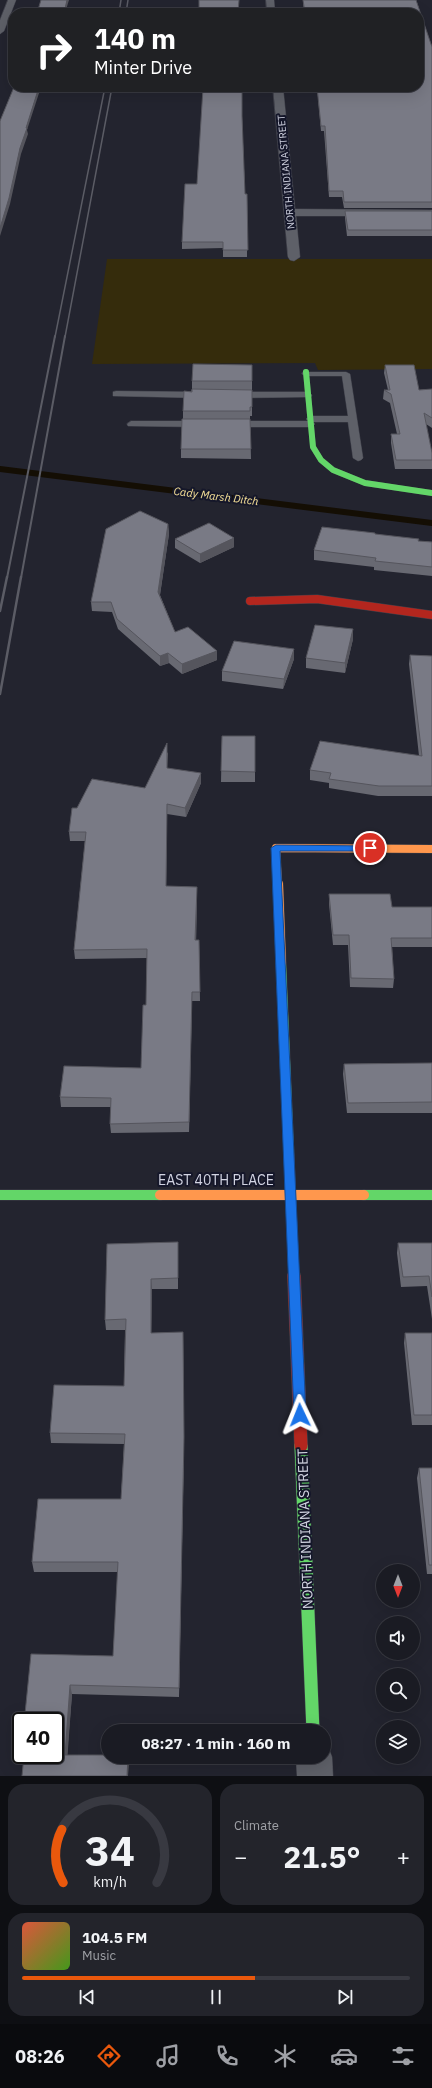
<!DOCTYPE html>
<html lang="en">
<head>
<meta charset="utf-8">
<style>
  :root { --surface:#1a1b23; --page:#23242b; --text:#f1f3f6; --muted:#9fa1a6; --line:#383941; --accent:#ea580c }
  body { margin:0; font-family:"IBM Plex Sans",sans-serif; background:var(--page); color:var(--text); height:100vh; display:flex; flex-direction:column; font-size:15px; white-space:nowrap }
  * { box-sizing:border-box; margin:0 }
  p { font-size:13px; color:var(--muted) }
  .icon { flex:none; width:22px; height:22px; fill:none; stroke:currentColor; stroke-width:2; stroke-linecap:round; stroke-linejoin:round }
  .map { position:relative; height:1776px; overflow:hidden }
  .panel { display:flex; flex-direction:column; gap:8px; padding:8px; background:#0e0f13; flex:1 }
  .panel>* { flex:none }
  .top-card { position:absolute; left:8px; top:8px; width:416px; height:84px; border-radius:16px; box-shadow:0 4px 16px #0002,0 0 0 1px var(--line); background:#202124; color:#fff; overflow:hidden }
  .needle { width:26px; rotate:180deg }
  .controls { position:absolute; left:376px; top:1564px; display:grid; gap:8px }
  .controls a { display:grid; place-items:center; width:44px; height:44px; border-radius:50%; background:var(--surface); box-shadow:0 4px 16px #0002,0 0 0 1px var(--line); font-size:20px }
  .speed { position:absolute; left:12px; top:1712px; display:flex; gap:8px; font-size:20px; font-weight:700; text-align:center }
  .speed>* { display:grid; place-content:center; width:52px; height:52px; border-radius:50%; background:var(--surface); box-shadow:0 4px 16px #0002,0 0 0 1px var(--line); line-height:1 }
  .speed .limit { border:2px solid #111; border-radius:6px; background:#fff; color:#111 }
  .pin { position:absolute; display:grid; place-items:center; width:34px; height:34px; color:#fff; margin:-17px; border:2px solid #fff; border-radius:50%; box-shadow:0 1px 4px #0007 }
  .me { position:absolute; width:44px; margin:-22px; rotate:358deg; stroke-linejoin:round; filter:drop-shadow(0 0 3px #0008) }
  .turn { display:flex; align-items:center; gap:14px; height:84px; padding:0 20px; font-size:18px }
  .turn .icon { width:52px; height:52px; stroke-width:2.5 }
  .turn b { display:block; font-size:28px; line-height:34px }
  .big { font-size:30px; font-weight:700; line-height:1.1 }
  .panel .tile { flex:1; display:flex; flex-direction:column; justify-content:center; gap:6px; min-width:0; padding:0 14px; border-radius:16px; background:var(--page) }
  .panel .dial { align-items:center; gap:0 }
  .dial svg { height:104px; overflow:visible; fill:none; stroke:var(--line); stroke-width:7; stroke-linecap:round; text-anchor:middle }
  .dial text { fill:var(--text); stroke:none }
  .song { display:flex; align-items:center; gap:12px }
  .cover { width:48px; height:48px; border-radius:6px; background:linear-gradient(135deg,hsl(10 70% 55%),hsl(100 70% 35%)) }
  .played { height:4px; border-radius:2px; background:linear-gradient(90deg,var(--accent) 60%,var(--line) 60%) }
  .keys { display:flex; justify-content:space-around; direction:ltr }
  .heat { display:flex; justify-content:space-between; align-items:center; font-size:22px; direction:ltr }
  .panel .tiles { flex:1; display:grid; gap:8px; grid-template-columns:1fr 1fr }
  .tile:last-child { grid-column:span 2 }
  .trip { position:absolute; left:101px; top:1724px; width:230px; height:40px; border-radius:20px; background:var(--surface); box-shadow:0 4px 16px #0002,0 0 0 1px var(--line); font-weight:700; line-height:40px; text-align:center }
  .tabs { display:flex; height:64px; justify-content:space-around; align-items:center; background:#0a0b0e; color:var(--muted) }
  .tabs .icon { width:28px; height:28px }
  .tabs .on { color:var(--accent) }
  .tabs b { font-size:18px; color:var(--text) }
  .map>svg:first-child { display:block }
  .green { fill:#352c0c }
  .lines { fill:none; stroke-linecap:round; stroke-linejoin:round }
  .stream { stroke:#140e04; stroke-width:6 }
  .lane-casing { stroke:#40414b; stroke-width:1 }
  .street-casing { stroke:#40414b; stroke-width:1 }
  .fast-far2-casing { stroke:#40414b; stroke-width:6 }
  .fast-far1-casing { stroke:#40414b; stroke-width:11 }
  .fast-casing { stroke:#40414b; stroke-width:14 }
  .slow-far1-casing { stroke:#40414b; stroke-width:9 }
  .slow-casing { stroke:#40414b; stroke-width:11 }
  .jam-far2-casing { stroke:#40414b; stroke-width:9 }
  .jam-far1-casing { stroke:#40414b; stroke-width:11 }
  .jam-casing { stroke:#40414b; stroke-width:14 }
  .lane { fill:#5e6068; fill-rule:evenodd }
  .street { fill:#5e6068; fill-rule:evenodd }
  .fast-far2 { stroke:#63d668; stroke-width:6 }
  .fast-far1 { stroke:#63d668; stroke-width:10 }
  .fast { stroke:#63d668; stroke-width:13 }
  .slow-far1 { stroke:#ff974d; stroke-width:8 }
  .slow { stroke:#ff974d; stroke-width:10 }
  .jam-far2 { stroke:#b3261e; stroke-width:8 }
  .jam-far1 { stroke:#b3261e; stroke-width:10 }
  .jam { stroke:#b3261e; stroke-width:13 }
  .rail-far2 { stroke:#5b5c65; stroke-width:1.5 }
  .rail-far1 { stroke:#5b5c65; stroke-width:2 }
  .rail { stroke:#5b5c65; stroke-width:2.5 }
  .wall { fill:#686972 }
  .shaded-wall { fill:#55555d }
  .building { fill:#797a85; stroke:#55555d }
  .route { fill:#1a73e8; stroke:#114b97 }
  .labels { text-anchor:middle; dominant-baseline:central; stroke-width:4; stroke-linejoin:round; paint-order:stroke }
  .far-street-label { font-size:10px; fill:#d2d4e2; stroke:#15172a }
  .far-water-label { font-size:11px; font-style:italic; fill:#f9e398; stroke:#15172a }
  .near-street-label { font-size:14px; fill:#d2d4e2; stroke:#15172a }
</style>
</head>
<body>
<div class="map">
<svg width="432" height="1776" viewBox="0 0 432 1776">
  <rect width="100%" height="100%" fill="#23242f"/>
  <path class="green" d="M107 259H432V369L318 370 315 363 92 364Z"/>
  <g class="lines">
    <path class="stream" d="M0 469 432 523"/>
    <g class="lane-casing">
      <path id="lane" d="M303 372H346L350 374 363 458 361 460 358 461 353 458 348 422H312L315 424 311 427H233L229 424 233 421H309L306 419 310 416H348L342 376H306L302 374Z
        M116 391 201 392 205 395 201 398 113 396V392Z
        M308 392 312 395 311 397 234 398 230 395 234 392Z
        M131 421H199L203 424 199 427 128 426 127 424Z"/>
    </g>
    <g class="street-casing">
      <path id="street" d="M8 0H16L4 31 0 34V20Z
        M266 0H274L275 13H267Z
        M273 87H283L295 209 432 210V216H296L300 257 294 261 290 260 288 257Z
        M324 1743 327 1744 332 1757 333 1776H297L296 1757H324Z"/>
    </g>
    <g class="fast-far2-casing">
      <path id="fast-far2" d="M306 372 313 447 321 460 333 470 365 483 432 493"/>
    </g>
    <g class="fast-far1-casing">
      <path id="fast-far1" d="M281 963 289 1155
        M0 1195H160
        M364 1195H432"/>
    </g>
    <g class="fast-casing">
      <path id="fast" d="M301 1446 313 1731"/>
    </g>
    <g class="slow-far1-casing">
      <path id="slow-far1" d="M278 885 276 848 432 849"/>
    </g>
    <g class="slow-casing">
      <path id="slow" d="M278 884 281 963
        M160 1195H364"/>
    </g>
    <g class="jam-far2-casing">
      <path id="jam-far2" d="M250 601 317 599 432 615"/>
    </g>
    <g class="jam-far1-casing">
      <path id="jam-far1" d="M289 1155 294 1277"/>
    </g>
    <g class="jam-casing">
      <path id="jam" d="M294 1276 301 1446"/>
    </g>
    <use href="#lane" class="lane"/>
    <use href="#street" class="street"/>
    <use href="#fast-far2" class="fast-far2"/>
    <use href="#fast-far1" class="fast-far1"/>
    <use href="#fast" class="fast"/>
    <use href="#slow-far1" class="slow-far1"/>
    <use href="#slow" class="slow"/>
    <use href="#jam-far2" class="jam-far2"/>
    <use href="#jam-far1" class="jam-far1"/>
    <use href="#jam" class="jam"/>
    <path class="rail-far2" d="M119 13 121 0
      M126 13 128 0
      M55 337 105 87
      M65 337 112 87"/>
    <path class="rail-far1" d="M7 578 55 336
      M21 578 65 336"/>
    <path class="rail" d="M0 611 7 577
      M0 694 21 577"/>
  </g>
  <path class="wall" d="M303 0H416L432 47V208H344L342 197H329L324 131H321L317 87H419V13H304Z
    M201 87H242V118L245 194H247V257H223V248L182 249V242L197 184 203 93H201Z
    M345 211H432V236H347L345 218Z
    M252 365V416H250V419L251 459 181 458V449L183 419V411L192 389V381Z
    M385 365 419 390 432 389V428L426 424 432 453V469H395L391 443V434H397L390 403 383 399 384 390H388L384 373Z
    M168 524 169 534 160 595 175 632 217 660 182 674 169 663 160 666 118 629 112 612 92 611 91 602Z
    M375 534 419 541 432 542V576L374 570V567L314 560V550Z
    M175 539 234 547 200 563 175 548Z
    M353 639 345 673 306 668V658Z
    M294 649V659L283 689 222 681V671Z
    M410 655 432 656V796H378L329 788V783L310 780V770L419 756 409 664Z
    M222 736 255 772V782H221Z
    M168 752 167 768 201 783 186 817 167 814 166 886 197 887 196 940H199L200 1001H192L189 1132 111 1133 110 1124 111 1107H61L60 1097 141 1068 146 1005 147 958 75 959 74 950 85 841H70L69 832 145 788Z
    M329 894 392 907H432V947H392L394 979 393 988 350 987 348 945H333L329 904Z
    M432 1063V1113H347L343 1074 344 1064Z
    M178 1242V1289H152L151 1333 184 1447 179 1697 72 1694 67 1755 128 1757 129 1764 22 1776 55 1721H27L25 1714 113 1656 118 1572H34L32 1562 121 1499 124 1444 51 1443 50 1433 124 1386 125 1330H106L105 1320Z
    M398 1243H432V1319L427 1286 401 1287 397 1253Z
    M405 1333H432V1425H412L404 1343Z
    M419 1468H432V1574H427L417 1478Z"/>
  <path class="shaded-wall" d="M67 0H69L65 13H64Z
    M39 87H41L27 130 28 134 21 154 10 204 0 236V228L20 148 26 128Z
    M168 524 169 534 159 601 158 592Z
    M234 538V547L200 563V554Z
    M353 629V639L345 673V663Z
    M294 649V659L283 689 284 679Z
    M217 651V660L182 674V664Z
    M168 653 169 663 160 666V656Z
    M201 773V783L186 817 185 808Z
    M197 887V896L196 949 195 940Z
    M192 992V1001L189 1132V1122Z
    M151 1279 152 1289 151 1344Z
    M183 1332 184 1447 179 1697V1688Z
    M70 1685 72 1694 67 1763 65 1755Z
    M128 1757 129 1764 128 1776H127Z"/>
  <path class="building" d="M41 0H67L64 13H37Z
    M199 0H239L238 13H199Z
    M303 0H416L432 47V202H344L343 191H329L325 126H321L317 87H419V13H305Z
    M14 87H39L26 128H27L20 148 9 198 0 228V121Z
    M201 87H242V116L245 194H247L248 250H223V242H182L185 184H197L203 88H201Z
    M345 211H432V230H348Z
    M193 364 252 365V381H192Z
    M385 365H414L419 390 432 389V418L424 413 432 453V460H396L391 434H400L391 394 384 390H390Z
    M192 389 252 390V407H250V411H183L184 391 192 392Z
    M182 419H250L251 449H181Z
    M140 511 168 524 158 592 175 632 188 627 217 651 182 664 168 653 160 656 117 619 111 602H91L106 529Z
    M209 523 234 538 200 554 175 539Z
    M322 527 375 533V534L419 539 418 541 432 542V567L375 561 376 558 314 550Z
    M315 625 353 629 345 663 306 658Z
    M234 641 294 649 284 679 222 671Z
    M410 655 432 656V786H379L329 779 331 773 310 770 320 741 422 756Z
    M222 736H255V772L221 771Z
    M167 743V768L201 773 185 808 167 804 166 886 197 887 195 940H199L200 992H192L189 1122 110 1124 111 1098 60 1097 64 1066 141 1068 143 1005H146L147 949 74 950 86 832H69L72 808H77L92 779 145 788Z
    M329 894H390L392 907H432V938H391L394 979 351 978 349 935H333Z
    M432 1063V1102L348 1103 344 1064Z
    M178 1242V1278L151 1279V1333L183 1332 184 1437 179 1688 70 1685 65 1755H108V1757H128L127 1776H22L24 1755H55V1721H27L28 1714H25L31 1654 113 1656 118 1562H32L38 1499H121L125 1434 50 1433 54 1385 124 1386 126 1319 105 1320 107 1244Z
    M398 1243H432V1297L429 1276 403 1277Z
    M405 1333H432V1415H414Z
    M419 1468H432V1565H429Z"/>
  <path class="route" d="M276 845 370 846 374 848 370 851H280L306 1415 304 1419 300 1421 296 1419 294 1415 271 848Z"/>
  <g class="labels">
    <g class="far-street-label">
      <text transform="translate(286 172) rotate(-95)">NORTH INDIANA STREET</text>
    </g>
    <g class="far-water-label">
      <text transform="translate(216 496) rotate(7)">Cady Marsh Ditch</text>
    </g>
    <g class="near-street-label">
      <text x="216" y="1180">EAST 40TH PLACE</text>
      <text transform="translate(305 1529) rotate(-92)">NORTH INDIANA STREET</text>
    </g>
  </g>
</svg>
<div class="controls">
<a><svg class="needle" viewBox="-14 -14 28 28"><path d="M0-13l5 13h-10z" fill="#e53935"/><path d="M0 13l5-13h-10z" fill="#9fa1a6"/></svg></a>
<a><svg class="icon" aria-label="sound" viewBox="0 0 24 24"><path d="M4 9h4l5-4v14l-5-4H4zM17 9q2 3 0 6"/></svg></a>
<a><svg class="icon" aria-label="search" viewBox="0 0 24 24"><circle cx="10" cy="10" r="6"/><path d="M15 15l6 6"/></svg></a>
<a><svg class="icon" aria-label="layers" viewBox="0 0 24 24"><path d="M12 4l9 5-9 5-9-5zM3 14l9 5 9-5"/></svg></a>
</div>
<div class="speed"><div class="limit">40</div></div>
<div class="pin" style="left:370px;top:848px;background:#d93025"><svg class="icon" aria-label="arrive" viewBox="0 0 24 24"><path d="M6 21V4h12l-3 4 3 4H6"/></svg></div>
<svg class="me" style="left:300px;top:1415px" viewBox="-20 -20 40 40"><path d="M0-17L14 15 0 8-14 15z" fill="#1a73e8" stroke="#fff" stroke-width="4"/></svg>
<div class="trip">08:27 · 1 min · 160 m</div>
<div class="top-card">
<div class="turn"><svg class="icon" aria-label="right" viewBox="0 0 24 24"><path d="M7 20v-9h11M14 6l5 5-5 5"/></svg><div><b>140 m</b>Minter Drive</div></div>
</div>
</div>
<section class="panel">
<div class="tiles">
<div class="tile dial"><svg viewBox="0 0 100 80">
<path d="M14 69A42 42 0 1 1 86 69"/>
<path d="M14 69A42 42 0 0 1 13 28" stroke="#ea580c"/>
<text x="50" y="56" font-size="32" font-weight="700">34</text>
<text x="50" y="72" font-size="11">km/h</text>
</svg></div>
<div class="tile"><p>Climate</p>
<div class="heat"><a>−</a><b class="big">21.5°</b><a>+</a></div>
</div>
<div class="tile">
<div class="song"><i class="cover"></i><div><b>104.5 FM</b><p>Music</p></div></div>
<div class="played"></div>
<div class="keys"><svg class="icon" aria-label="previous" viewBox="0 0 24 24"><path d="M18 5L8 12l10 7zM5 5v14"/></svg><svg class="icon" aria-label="pause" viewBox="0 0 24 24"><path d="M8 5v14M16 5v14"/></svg><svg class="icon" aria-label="next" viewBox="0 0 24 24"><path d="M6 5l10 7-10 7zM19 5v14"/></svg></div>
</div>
</div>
</section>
<nav class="tabs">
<b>08:26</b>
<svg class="icon on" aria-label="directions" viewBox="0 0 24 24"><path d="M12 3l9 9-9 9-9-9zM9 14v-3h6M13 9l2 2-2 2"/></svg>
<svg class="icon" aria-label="music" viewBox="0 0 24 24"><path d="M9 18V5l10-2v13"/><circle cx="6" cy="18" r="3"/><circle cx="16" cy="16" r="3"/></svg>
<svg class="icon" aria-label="phone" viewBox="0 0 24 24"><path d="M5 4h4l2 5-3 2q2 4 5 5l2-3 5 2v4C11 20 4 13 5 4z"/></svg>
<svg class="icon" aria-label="climate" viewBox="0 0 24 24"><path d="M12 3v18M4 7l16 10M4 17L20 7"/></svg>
<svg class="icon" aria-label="car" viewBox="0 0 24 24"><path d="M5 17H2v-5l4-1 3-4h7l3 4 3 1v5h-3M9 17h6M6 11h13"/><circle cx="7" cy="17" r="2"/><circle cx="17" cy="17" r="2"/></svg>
<svg class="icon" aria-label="filters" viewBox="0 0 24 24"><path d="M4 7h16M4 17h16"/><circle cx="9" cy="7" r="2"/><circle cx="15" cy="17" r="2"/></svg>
</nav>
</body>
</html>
